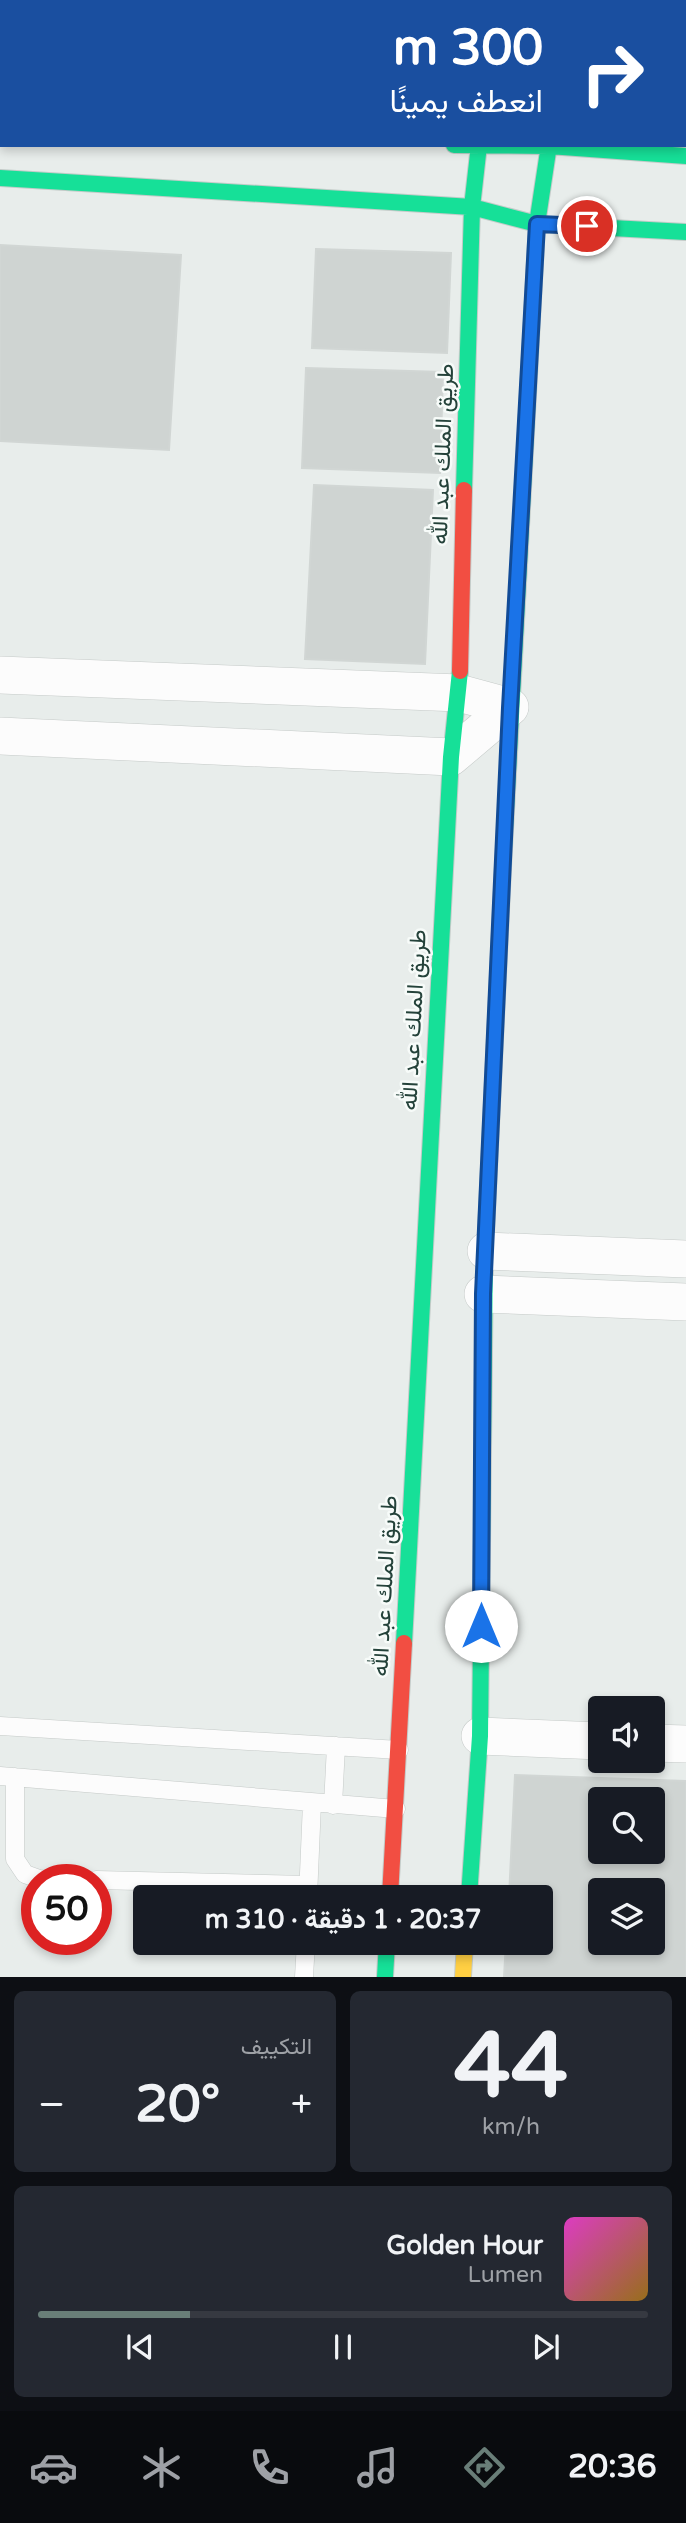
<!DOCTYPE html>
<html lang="ar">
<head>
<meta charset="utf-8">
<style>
  :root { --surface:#171b24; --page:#242831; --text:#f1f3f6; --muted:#9ea1a6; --line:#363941; --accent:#697e78 }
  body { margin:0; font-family:"Varela Round",Vazirmatn,sans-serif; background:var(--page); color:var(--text); direction:rtl; height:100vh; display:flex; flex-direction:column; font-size:26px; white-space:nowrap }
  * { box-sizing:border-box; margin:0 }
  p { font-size:23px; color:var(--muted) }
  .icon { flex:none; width:38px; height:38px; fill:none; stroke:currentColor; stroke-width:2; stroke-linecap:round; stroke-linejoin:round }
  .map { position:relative; height:1977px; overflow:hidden; direction:ltr }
  .panel { display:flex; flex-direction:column; gap:14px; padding:14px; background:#0d0f14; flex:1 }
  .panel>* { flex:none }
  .top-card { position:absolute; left:0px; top:0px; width:686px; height:147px; box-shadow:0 4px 10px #0003; direction:rtl; background:#1a4fa0; color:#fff; overflow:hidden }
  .tools { position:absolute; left:588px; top:1696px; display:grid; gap:14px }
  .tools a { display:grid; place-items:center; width:77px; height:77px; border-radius:7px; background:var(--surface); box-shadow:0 4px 10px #0003; font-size:35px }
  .speed { position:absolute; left:21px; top:1864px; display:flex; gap:14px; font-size:35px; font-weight:700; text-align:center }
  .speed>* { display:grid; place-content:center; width:91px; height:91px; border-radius:50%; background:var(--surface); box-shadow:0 4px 10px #0003; line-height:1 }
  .speed .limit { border:10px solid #d22; background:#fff; color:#111 }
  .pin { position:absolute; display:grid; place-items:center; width:60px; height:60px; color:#fff; margin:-30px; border:4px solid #fff; border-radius:50%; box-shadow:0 2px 7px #0007 }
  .me { position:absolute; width:77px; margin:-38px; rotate:0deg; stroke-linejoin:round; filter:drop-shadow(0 0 5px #0008) }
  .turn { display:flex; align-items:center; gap:24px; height:147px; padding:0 28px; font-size:32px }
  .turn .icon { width:91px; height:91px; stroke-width:2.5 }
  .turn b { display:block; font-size:49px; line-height:60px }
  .big { font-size:52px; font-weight:700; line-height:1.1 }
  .panel .card { flex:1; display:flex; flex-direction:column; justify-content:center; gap:10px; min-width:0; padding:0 24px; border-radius:10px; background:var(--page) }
  .panel .dial { align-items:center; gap:0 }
  .dial b { font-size:91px; line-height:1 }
  .song { display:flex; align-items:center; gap:21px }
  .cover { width:84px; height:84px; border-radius:10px; background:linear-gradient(135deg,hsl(310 70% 55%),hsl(40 70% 35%)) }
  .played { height:7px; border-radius:4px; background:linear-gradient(90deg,var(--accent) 25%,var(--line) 25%) }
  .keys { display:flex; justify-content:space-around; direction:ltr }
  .heat { display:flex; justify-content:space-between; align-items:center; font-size:38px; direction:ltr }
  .panel .tiles { flex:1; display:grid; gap:14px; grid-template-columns:1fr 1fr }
  .card:last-child { grid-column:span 2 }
  .trip { position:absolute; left:133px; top:1885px; width:420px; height:70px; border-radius:7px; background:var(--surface); box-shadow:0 4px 10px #0003; font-weight:700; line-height:70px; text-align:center; direction:rtl }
  .tabs { display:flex; height:112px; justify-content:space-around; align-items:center; background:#090b0e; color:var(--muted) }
  .tabs .icon { width:49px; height:49px }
  .tabs .current { color:var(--accent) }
  .tabs b { font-size:32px; color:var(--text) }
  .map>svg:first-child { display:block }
  .building { fill:#cfd4d2; stroke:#d1d6d4; stroke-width:2; fill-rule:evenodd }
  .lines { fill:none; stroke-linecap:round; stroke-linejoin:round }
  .lane-casing { stroke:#c5cac8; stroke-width:19 }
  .street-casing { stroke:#c5cac8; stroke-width:38 }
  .fast-casing { stroke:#c3cbc8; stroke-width:18 }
  .slow-casing { stroke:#c3cbc8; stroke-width:18 }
  .jam-casing { stroke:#c3cbc8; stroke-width:18 }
  .lane { stroke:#fcfcfc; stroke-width:18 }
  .street { stroke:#fcfcfc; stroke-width:37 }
  .fast { stroke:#16e098; stroke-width:16 }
  .slow { stroke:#ffcf43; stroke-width:16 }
  .jam { stroke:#f24e42; stroke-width:16 }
  .route-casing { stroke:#114b97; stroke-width:18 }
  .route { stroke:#1a73e8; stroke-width:12 }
  .labels { text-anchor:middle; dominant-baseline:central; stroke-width:5; stroke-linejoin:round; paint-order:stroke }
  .street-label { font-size:23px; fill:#24423a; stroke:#f7fbf9 }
</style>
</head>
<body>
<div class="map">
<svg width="686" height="1977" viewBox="0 0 686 1977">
  <rect width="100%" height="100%" fill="#e8edeb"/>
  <path class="building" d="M15 0H302V2H15Z
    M0 245 181 255 169 450 0 441Z
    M316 249 451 253 447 353 312 348Z
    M306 368 443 372 440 473 302 468Z
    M314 485 433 490 425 664 305 659Z
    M515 1775 686 1781V1977H504L506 1942H541V1897H509ZM600 1799H653V1852H600ZM600 1890H653V1942H600Z"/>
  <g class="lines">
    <g class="lane-casing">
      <path id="lane" d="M0 1726 399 1750
        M0 1776 396 1809
        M15 1777V1859L25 1874 39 1879 76 1880
        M333 1805 336 1746
        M96 1880 308 1885
        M308 1897 312 1803
        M304 1977 306 1942"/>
    </g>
    <g class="street-casing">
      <path id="street" d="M0 675 459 693 510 707
        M0 736 451 757 510 707
        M486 1251 686 1259
        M483 1294 686 1302
        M480 1736 600 1741
        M653 1743 686 1744"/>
    </g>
    <g class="fast-casing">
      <path id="fast" d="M485 0V2
        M0 121H2
        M454 145 549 146 686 156
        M0 178 472 207 537 224 686 232
        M464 490 472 207 479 145
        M503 867 537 224 549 145
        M404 1643 451 757 460 671
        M469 1897 480 1736 485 1254
        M385 1977 387 1942"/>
    </g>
    <g class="slow-casing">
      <path id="slow" d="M559 0V2
        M485 1254 503 867
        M463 1977 465 1942"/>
    </g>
    <g class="jam-casing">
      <path id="jam" d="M460 671 464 490
        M390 1897 404 1643"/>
    </g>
    <use href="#lane" class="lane"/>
    <use href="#street" class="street"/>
    <use href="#fast" class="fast"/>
    <use href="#slow" class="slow"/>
    <use href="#jam" class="jam"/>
  </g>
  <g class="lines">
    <g class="route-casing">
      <path id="route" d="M481 1626 483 1294 510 708 537 224 587 226"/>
    </g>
    <use href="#route" class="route"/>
  </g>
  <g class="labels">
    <g class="street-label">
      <text transform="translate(443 454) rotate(-88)">طريق الملك عبد الله</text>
      <text transform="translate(414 1020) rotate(-87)">طريق الملك عبد الله</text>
      <text transform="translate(385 1586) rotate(-87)">طريق الملك عبد الله</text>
    </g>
  </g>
</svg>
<div class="tools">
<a><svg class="icon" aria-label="sound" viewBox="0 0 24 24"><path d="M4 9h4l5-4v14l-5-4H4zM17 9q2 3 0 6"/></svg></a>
<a><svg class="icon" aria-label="search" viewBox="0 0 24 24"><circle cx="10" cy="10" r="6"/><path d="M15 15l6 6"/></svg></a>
<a><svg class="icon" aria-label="layers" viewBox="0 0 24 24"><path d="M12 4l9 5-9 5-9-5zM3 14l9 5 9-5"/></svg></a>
</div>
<div class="speed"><div class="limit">50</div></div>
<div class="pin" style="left:587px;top:226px;background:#d93025"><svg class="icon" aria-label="arrive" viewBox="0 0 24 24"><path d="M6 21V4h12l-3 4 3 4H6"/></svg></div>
<svg class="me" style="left:481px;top:1626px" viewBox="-20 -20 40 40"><circle r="19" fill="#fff"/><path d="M0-13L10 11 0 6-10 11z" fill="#1a73e8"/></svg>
<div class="trip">20:37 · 1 دقيقة · 310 m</div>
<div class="top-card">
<div class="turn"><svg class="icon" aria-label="right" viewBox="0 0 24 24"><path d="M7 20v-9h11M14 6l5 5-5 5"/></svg><div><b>300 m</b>انعطف يمينًا</div></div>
</div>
</div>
<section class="panel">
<div class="tiles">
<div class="card dial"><b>44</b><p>km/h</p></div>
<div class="card"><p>التكييف</p>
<div class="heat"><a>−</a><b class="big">20°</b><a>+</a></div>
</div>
<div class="card">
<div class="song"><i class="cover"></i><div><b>Golden Hour</b><p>Lumen</p></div></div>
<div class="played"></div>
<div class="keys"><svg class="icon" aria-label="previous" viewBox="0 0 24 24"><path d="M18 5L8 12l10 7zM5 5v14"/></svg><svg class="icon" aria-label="pause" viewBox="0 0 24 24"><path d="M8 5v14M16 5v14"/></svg><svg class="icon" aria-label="next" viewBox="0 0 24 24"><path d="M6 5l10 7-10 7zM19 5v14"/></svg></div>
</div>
</div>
</section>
<nav class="tabs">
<b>20:36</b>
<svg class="icon current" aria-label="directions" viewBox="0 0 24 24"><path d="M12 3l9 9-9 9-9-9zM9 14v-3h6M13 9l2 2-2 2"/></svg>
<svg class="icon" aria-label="music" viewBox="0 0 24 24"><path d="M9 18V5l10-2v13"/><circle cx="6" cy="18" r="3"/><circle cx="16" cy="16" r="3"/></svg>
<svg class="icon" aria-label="phone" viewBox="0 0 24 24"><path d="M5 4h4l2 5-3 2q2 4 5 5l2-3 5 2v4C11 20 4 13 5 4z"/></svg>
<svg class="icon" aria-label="climate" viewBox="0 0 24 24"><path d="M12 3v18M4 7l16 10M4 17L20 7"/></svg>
<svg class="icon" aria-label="car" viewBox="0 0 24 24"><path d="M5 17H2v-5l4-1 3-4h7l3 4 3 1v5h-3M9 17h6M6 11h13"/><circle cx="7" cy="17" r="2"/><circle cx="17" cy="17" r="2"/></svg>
</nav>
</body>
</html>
